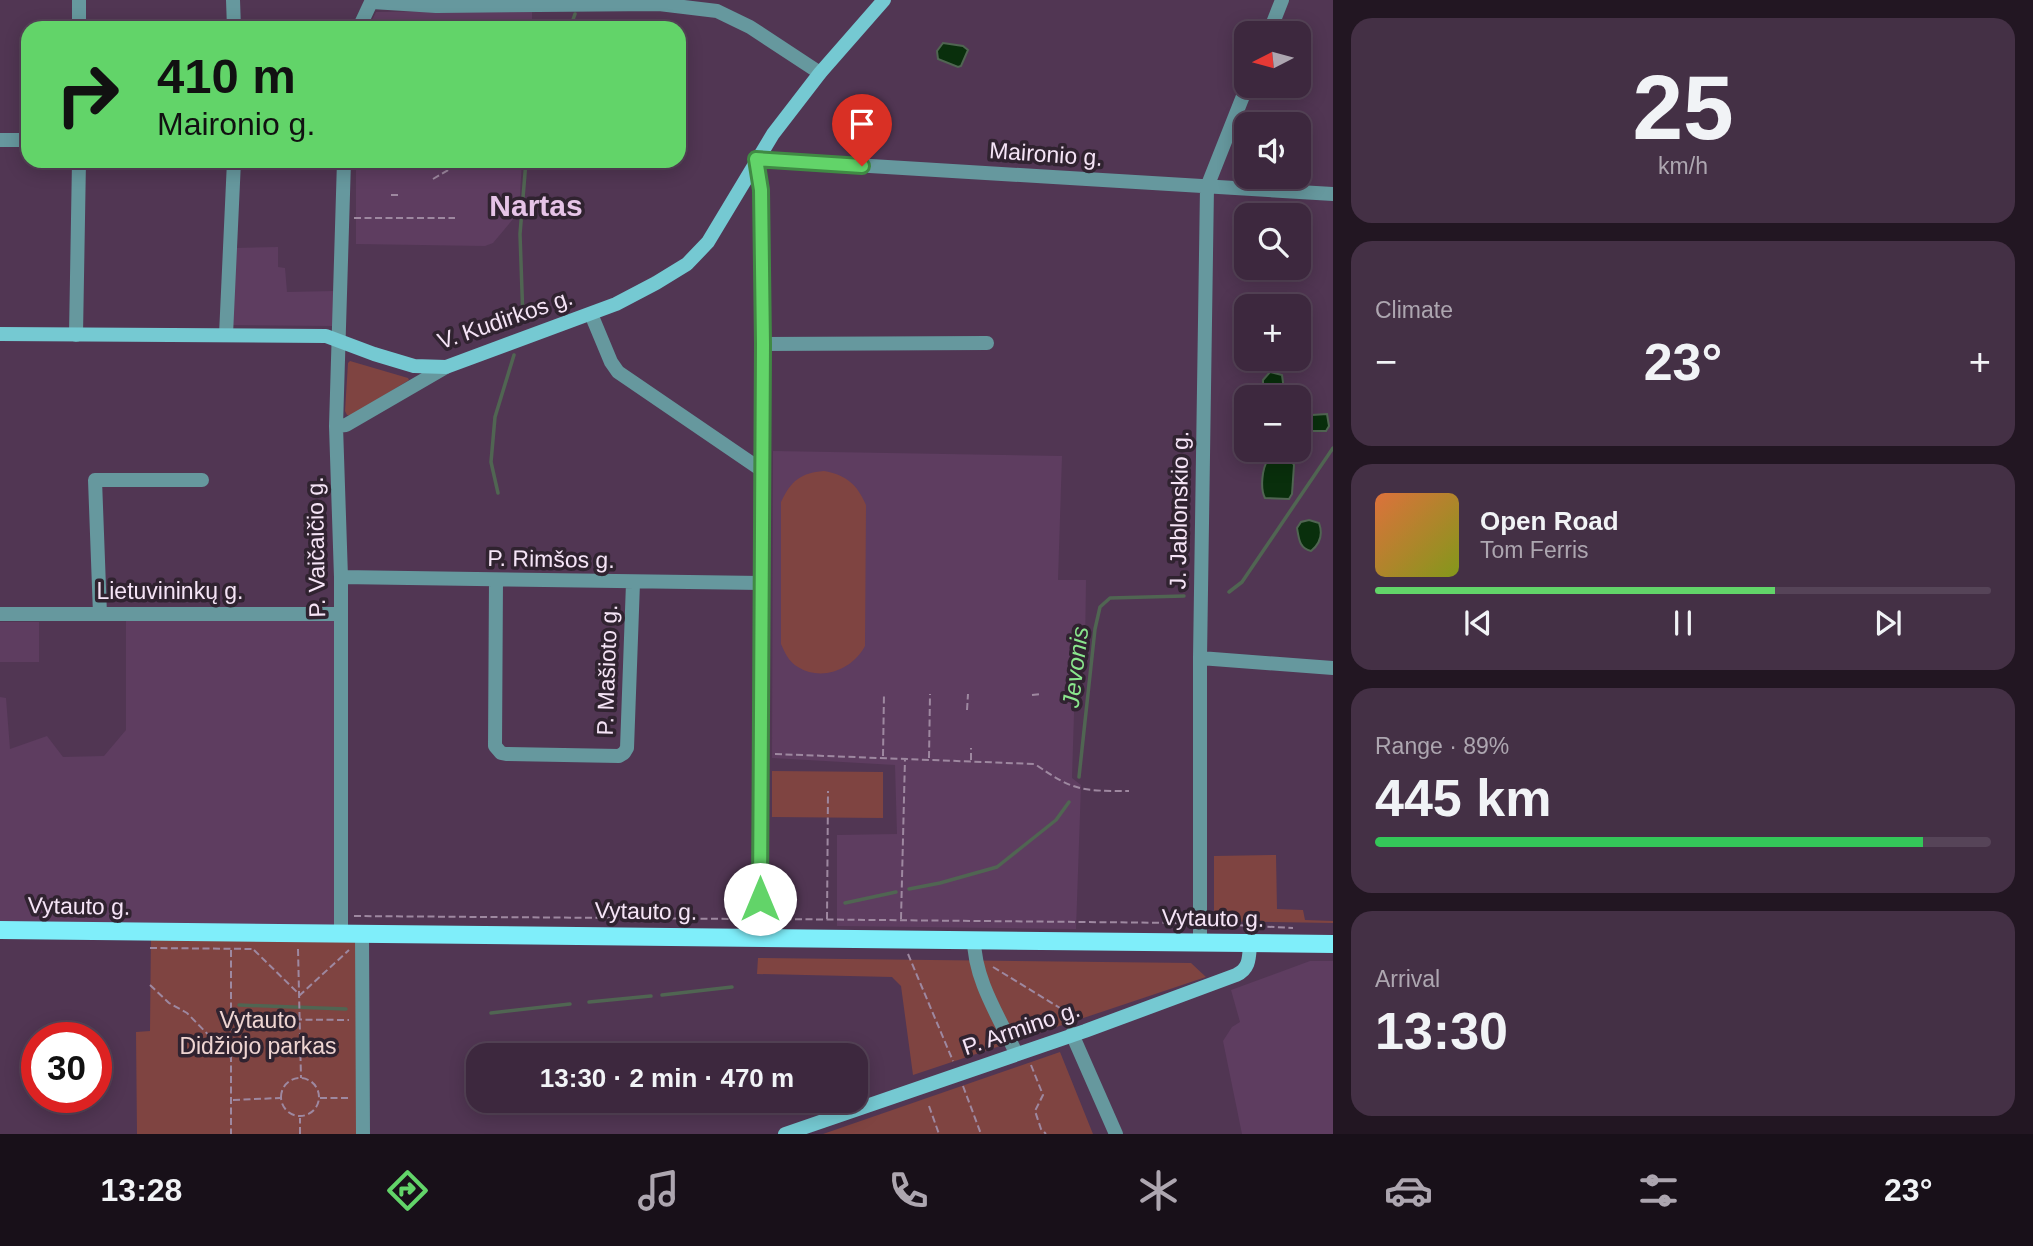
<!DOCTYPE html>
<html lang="en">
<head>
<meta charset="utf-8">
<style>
  :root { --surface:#3d283e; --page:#443045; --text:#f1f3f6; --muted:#ada6b0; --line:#564458; --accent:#62d469 }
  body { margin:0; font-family:Arial,sans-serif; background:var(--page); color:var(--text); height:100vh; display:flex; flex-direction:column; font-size:26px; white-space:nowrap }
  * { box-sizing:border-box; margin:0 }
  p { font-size:23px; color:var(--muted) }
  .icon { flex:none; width:38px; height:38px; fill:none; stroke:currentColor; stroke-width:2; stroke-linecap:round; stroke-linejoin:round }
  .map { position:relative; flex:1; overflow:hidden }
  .side { display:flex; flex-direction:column; gap:18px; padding:18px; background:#221622; width:700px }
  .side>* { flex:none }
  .banner { position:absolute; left:21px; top:21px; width:665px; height:147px; border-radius:21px; box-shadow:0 4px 18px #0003,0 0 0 2px var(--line); background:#62d469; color:#111; overflow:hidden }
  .needle { width:46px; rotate:264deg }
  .tools { position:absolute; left:1234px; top:21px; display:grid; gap:14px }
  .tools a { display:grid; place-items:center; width:77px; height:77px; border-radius:14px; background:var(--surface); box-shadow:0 4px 18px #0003,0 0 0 2px var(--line); font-size:35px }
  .speed { position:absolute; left:21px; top:1022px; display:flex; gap:14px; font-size:35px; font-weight:700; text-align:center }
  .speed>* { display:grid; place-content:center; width:91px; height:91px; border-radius:50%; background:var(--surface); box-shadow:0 4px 18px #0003,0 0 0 2px var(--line); line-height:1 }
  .speed .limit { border:10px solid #d22; background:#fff; color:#111 }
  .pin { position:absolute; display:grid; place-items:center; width:60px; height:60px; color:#fff; margin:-72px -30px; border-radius:50% 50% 50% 0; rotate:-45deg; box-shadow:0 0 7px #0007 }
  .pin .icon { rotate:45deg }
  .me { position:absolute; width:77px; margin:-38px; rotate:0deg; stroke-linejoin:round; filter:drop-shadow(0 0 5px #0008) }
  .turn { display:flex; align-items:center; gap:24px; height:147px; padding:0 21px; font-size:32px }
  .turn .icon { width:91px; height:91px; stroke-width:2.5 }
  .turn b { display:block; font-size:49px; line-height:60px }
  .big { font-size:52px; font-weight:700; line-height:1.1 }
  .side .tile { flex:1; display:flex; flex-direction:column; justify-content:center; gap:10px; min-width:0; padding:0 24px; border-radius:21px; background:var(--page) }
  .side .dial { align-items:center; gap:0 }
  .dial b { font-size:91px; line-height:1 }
  .song { display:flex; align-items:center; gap:21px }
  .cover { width:84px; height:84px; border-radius:10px; background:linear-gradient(135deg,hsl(20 70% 55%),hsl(70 70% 35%)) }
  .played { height:7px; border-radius:4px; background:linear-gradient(90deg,var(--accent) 65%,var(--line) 65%) }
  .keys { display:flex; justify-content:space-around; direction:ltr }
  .heat { display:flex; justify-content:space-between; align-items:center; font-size:38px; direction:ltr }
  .charge { height:10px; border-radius:5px; background:linear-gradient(90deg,#34c759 89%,var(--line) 0) }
  .trip { position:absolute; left:466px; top:1043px; width:402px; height:70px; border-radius:21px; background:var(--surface); box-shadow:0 4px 18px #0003,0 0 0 2px var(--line); font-weight:700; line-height:70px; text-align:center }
  .tabs { display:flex; height:112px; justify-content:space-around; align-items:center; background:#181019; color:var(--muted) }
  .tabs .icon { width:49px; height:49px }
  .tabs .current { color:var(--accent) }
  .tabs b { font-size:32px; color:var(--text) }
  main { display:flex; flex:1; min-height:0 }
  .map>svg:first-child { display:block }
  .built { fill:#5e3d60 }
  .green { fill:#7f4441 }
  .water { fill:#092f0c; stroke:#506552; stroke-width:2 }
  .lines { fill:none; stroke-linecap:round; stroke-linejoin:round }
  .stream { stroke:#506552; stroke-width:3.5 }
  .path { stroke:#9e88a0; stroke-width:2; stroke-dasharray:7 3.5; stroke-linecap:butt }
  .street { stroke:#66989e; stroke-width:14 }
  .secondary { stroke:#75c9d2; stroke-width:14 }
  .primary { stroke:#7feefa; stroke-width:18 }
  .route-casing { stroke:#408a44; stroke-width:18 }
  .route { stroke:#62d469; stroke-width:12 }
  .labels { text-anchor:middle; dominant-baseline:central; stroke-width:7; stroke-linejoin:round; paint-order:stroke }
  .street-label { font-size:23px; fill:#f5e4f6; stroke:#302330 }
  .park-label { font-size:23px; fill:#efd5d2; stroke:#302330 }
  .water-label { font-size:24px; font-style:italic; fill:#8ae68d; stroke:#302330 }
  .district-label { font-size:30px; font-weight:bold; fill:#e6c4e7; stroke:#302330 }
</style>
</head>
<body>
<main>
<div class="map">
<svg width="1333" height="1134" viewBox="0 0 1333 1134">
  <rect width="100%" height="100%" fill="#513653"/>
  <path class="built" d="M532 10V28H368L376 12Z
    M356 161H522L519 212 493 243 485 246 356 244Z
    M278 247V267L285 268 287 292 335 291 334 326 229 325 234 248Z
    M773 451 1062 456 1058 580H1086L1085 649 1076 650 1072 778 1081 785 1076 929 837 926V835L897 834 895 765 772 758Z
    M126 614H340L341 933 0 930V697L6 698 10 749 47 736 63 757 104 756 126 730Z
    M0 622H39V662H0Z
    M1310 961H1333V1134H1242L1223 1041 1232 1027 1240 1022 1231 990Z"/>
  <path class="green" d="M350 361 408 378 409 380 351 416 347 415 345 411 348 363Z
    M824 471C846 475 857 484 866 505L865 646C853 669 822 682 798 667 789 662 785 653 781 644V502C791 481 800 473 824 471Z
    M772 771 883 772V818L772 817Z
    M1276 855 1277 909 1303 910 1305 920 1333 921V923L1214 921V856Z
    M151 931 362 933 363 1134H137L136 1032 150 1031Z
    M758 958 1191 963 1206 977 913 1075 901 986 892 977 757 974Z
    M1060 1052 1093 1134H823Z"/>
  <path class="water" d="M943 43 963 46 968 50 961 66 958 67 938 59 937 51Z
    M1270 372 1282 375 1285 397H1263V380Z
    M1327 414 1329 426 1326 431H1311L1308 428 1307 420 1312 415Z
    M1268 460 1292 462 1294 465 1292 494 1289 499 1265 498C1260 489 1262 468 1268 460Z
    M1309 520 1319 523C1323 534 1321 543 1311 551 1299 548 1299 539 1297 528L1301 522Z"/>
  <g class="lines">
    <path class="stream" d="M570 28 575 14
      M523 320 520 234 526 161
      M498 493 491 462 495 417 514 355
      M1229 592 1242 582 1333 448
      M1079 777 1095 629 1100 607 1110 598 1184 596
      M909 889 940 883 997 867 1056 820 1069 802
      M845 903 896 892
      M662 995 732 987
      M589 1002 651 996
      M239 1005 346 1009
      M491 1013 570 1004"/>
    <path class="path" d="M443 161 450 168H482V161
      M390 165 400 164
      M433 179 450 169
      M391 195H400
      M354 218H455
      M1032 695 1041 694
      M967 710 968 694
      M775 754 1035 764C1073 791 1082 791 1129 791
      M883 756 884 693
      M929 758 930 694
      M971 760V748
      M354 916 744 919
      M774 919 1185 923
      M827 919 828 791
      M901 919 905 758
      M1215 924 1293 928
      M150 948 255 949
      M298 949 301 1078
      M231 950V1134
      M254 950 300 995 349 950
      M908 954 953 1061
      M993 967 1078 1019
      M150 985 169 1003 187 1013 231 1058
      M232 1019 349 1020
      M1031 1065 1043 1095 1035 1111 1041 1129 1046 1134
      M281 1097a19 19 0 1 1 38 0a19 19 0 1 1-38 0Z
      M963 1086 981 1134
      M320 1098H349
      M233 1100 280 1098
      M929 1106 939 1134
      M300 1134V1118"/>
    <path class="street" d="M233 0 234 28
      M372 2 436 6 659 4 717 11 750 27 820 73
      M79 28V0
      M359 28 372 0
      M1269 33 1282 0
      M0 140H28
      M591 314 611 362 618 372 763 471
      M76 335 79 161
      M226 335 234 161
      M763 344 987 343
      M336 426 346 425 446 367
      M341 577 761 583
      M496 580 495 746 501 753 506 754 619 756 624 753 627 748 633 583
      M0 614H340
      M100 614 95 480H202
      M1200 658 1333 668
      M341 933V577L336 426 344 161
      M362 933 363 1134
      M759 937 763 344 761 190 756 159 1333 194
      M974 939C974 979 999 1017 1016 1053
      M1200 942V658L1207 187 1247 86
      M1072 1034 1116 1134"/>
    <path class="secondary" d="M0 334 326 336 374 354 414 366 446 367 616 304 656 283 687 264 708 242 773 134 820 73 884 0
      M785 1134 1085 1031 1236 975C1250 969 1249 957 1250 944"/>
    <path class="primary" d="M0 930 1333 944"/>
  </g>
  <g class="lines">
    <g class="route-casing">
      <path id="route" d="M760 899 763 344 761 190 756 159 862 166"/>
    </g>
    <use href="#route" class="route"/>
  </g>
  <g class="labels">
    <g class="street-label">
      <text transform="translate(1046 154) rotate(4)">Maironio g.</text>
      <text transform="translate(505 319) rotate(-19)">V. Kudirkos g.</text>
      <text transform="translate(1179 510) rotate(-89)">J. Jablonskio g.</text>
      <text transform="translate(316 547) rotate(-91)">P. Vaičaičio g.</text>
      <text transform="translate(551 559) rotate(1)">P. Rimšos g.</text>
      <text x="170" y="591">Lietuvininkų g.</text>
      <text transform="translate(607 670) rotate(-88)">P. Mašioto g.</text>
      <text transform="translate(79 906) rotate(1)">Vytauto g.</text>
      <text transform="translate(646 911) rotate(1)">Vytauto g.</text>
      <text transform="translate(1213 918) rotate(1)">Vytauto g.</text>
      <text transform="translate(1021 1028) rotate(-19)">P. Armino g.</text>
    </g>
    <g class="park-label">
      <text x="258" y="1020">Vytauto<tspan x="258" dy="26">Didžiojo parkas</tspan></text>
    </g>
    <g class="water-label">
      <text transform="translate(1075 667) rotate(-83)">Jevonis</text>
    </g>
    <g class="district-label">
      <text x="536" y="205">Nartas</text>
    </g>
  </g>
</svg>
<div class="tools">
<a><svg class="needle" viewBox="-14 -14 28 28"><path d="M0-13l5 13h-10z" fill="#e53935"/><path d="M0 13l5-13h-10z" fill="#ada6b0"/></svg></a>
<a><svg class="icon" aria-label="sound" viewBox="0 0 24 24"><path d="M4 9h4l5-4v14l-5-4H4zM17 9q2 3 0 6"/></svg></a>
<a><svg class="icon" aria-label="search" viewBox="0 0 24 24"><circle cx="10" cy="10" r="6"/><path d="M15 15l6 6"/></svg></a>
<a>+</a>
<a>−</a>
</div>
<div class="speed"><div class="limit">30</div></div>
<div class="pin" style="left:862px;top:166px;background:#d93025"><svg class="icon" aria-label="arrive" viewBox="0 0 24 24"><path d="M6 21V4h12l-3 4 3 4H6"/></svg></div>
<svg class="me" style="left:760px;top:899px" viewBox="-20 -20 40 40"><circle r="19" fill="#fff"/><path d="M0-13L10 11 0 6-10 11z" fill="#62d469"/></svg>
<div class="trip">13:30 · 2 min · 470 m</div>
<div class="banner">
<div class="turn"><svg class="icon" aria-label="right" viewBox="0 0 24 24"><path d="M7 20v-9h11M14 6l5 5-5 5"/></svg><div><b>410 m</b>Maironio g.</div></div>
</div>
</div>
<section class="side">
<div class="tile dial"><b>25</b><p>km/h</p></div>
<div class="tile"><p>Climate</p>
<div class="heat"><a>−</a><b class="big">23°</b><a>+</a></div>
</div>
<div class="tile">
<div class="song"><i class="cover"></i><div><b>Open Road</b><p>Tom Ferris</p></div></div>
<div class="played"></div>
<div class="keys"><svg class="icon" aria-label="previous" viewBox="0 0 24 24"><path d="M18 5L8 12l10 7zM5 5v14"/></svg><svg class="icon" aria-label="pause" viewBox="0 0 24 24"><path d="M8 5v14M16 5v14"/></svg><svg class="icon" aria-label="next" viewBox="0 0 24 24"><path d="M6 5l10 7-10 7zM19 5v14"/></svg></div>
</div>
<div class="tile"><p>Range · 89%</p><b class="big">445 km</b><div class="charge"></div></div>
<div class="tile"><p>Arrival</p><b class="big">13:30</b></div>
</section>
</main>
<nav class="tabs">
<b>13:28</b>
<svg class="icon current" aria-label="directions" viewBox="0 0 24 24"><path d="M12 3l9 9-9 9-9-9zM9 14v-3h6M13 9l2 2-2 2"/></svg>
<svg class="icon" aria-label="music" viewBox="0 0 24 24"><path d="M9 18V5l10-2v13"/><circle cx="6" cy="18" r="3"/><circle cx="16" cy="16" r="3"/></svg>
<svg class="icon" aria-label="phone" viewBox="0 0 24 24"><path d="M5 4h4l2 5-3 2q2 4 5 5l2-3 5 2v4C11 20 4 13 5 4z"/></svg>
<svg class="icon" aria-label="climate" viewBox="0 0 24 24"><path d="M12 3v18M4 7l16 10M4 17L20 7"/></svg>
<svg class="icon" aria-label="car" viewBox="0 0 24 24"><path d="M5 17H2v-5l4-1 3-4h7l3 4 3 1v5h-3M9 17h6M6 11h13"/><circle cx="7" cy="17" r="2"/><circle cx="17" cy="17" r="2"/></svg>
<svg class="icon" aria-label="filters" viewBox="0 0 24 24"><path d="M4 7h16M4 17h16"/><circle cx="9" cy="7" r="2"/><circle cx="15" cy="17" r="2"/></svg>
<b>23°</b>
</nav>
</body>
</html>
